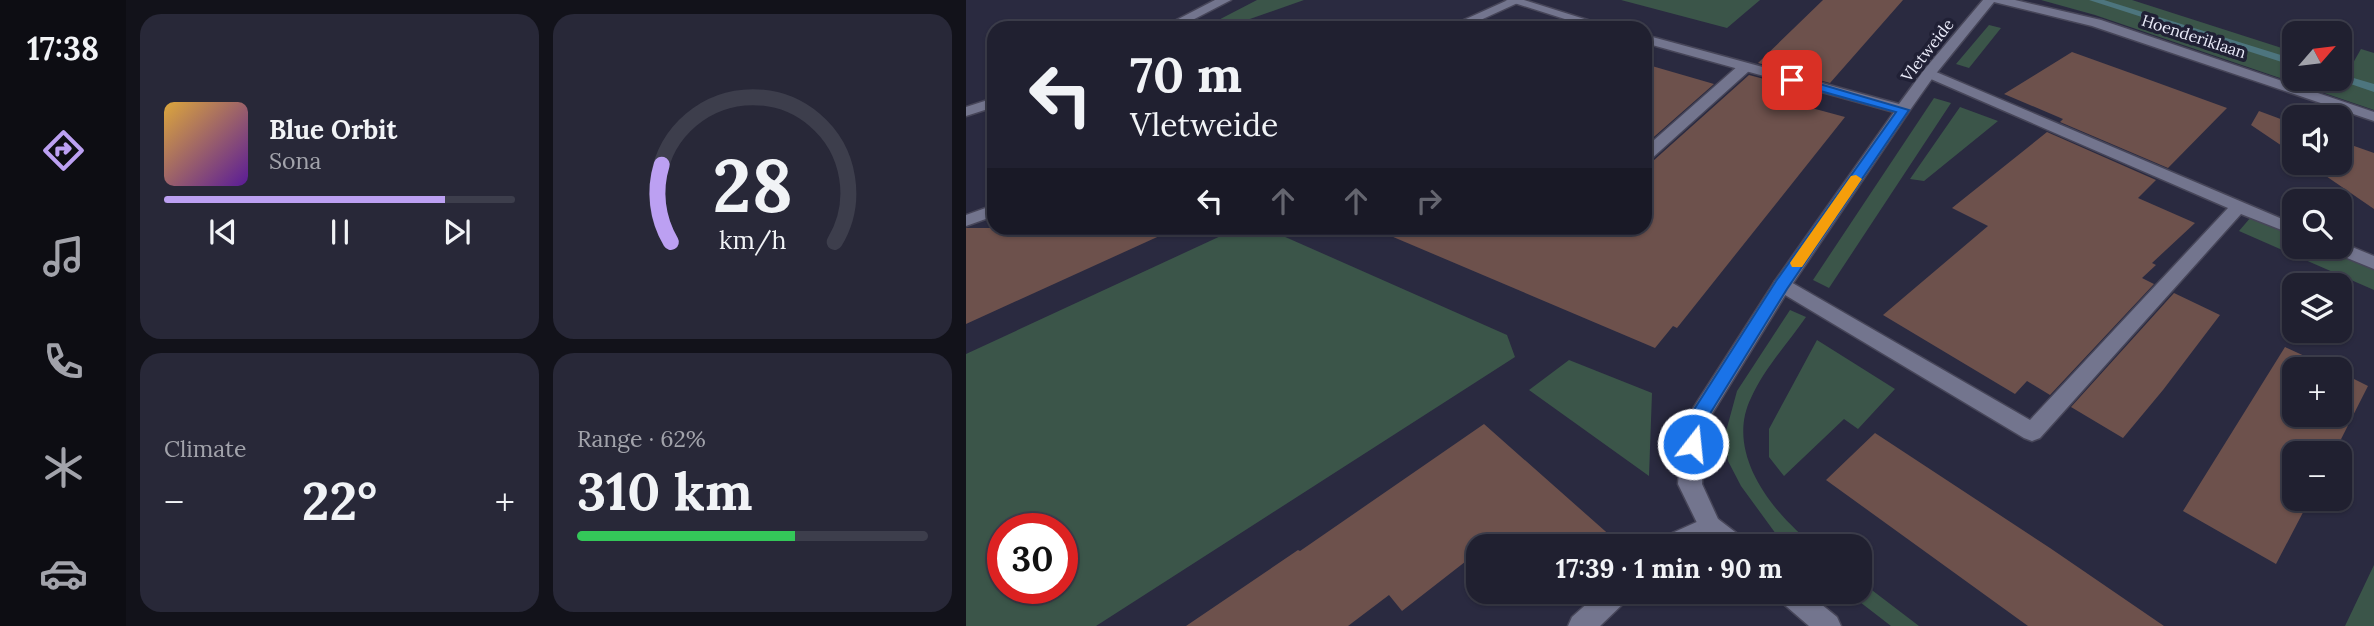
<!DOCTYPE html>
<html lang="en">
<head>
<meta charset="utf-8">
<style>
  :root { --surface:#202030; --page:#282838; --text:#f1f3f6; --muted:#a2a3ab; --line:#3d3e4c; --accent:#bca0f2 }
  body { margin:0; font-family:Lora,serif; background:var(--page); color:var(--text); height:100vh; display:flex; flex-direction:column; font-size:26px; white-space:nowrap }
  * { box-sizing:border-box; margin:0 }
  p { font-size:23px; color:var(--muted) }
  .icon { flex:none; width:38px; height:38px; fill:none; stroke:currentColor; stroke-width:2; stroke-linecap:round; stroke-linejoin:round }
  .map { position:relative; flex:1; overflow:hidden }
  .sheet { display:flex; flex-direction:column; gap:14px; padding:14px; background:#12121a; width:840px }
  .sheet>* { flex:none }
  .banner { position:absolute; left:21px; top:21px; width:665px; height:214px; border-radius:21px; box-shadow:0 2px 5px #0004,0 0 0 2px var(--line); background:#202030; color:var(--text); overflow:hidden }
  .needle { width:46px; rotate:62deg }
  .fabs { position:absolute; left:1316px; top:21px; display:grid; gap:14px }
  .fabs a { display:grid; place-items:center; width:70px; height:70px; border-radius:14px; background:var(--surface); box-shadow:0 2px 5px #0004,0 0 0 2px var(--line); font-size:35px }
  .speed { position:absolute; left:21px; top:513px; display:flex; gap:14px; font-size:35px; font-weight:700; text-align:center }
  .speed>* { display:grid; place-content:center; width:91px; height:91px; border-radius:50%; background:var(--surface); box-shadow:0 2px 5px #0004,0 0 0 2px var(--line); line-height:1 }
  .speed .limit { border:10px solid #d22; background:#fff; color:#111 }
  .pin { position:absolute; display:grid; place-items:center; width:60px; height:60px; color:#fff; margin:-30px; border-radius:14px; box-shadow:0 4px 10px #0006 }
  .me { position:absolute; width:77px; margin:-38px; rotate:16deg; stroke-linejoin:round; filter:drop-shadow(0 0 5px #0008) }
  .turn { display:flex; align-items:center; gap:24px; height:147px; padding:0 28px; font-size:32px }
  .turn .icon { width:91px; height:91px; stroke-width:2.5 }
  .turn b { display:block; font-size:49px; line-height:60px }
  .lanes { display:flex; align-items:center; height:66px; padding:0 28px; background:#0003; justify-content:center; gap:35px; direction:ltr }
  .lanes .off { opacity:.35 }
  .big { font-size:52px; font-weight:700; line-height:1.1 }
  .sheet .card { flex:1; display:flex; flex-direction:column; justify-content:center; gap:10px; min-width:0; padding:0 24px; border-radius:21px; background:var(--page) }
  .sheet .dial { align-items:center; gap:0 }
  .dial svg { height:182px; overflow:visible; fill:none; stroke:var(--line); stroke-width:7; stroke-linecap:round; text-anchor:middle }
  .dial text { fill:var(--text); stroke:none }
  .song { display:flex; align-items:center; gap:21px }
  .cover { width:84px; height:84px; border-radius:10px; background:linear-gradient(135deg,hsl(40 70% 55%),hsl(270 70% 35%)) }
  .played { height:7px; border-radius:4px; background:linear-gradient(90deg,var(--accent) 80%,var(--line) 80%) }
  .keys { display:flex; justify-content:space-around; direction:ltr }
  .heat { display:flex; justify-content:space-between; align-items:center; font-size:38px; direction:ltr }
  .charge { height:10px; border-radius:5px; background:linear-gradient(90deg,#34c759 62%,var(--line) 0) }
  .sheet .tiles { flex:1; display:grid; gap:14px; grid-template-columns:repeat(2,1fr) }
  .trip { position:absolute; left:500px; top:534px; width:406px; height:70px; border-radius:21px; background:var(--surface); box-shadow:0 2px 5px #0004,0 0 0 2px var(--line); font-weight:700; line-height:70px; text-align:center }
  main { display:flex; flex:1; min-height:0 }
  .menu { display:flex; flex-direction:column; width:126px; justify-content:space-around; align-items:center; background:#0d0d13; color:var(--muted) }
  .menu .icon { width:49px; height:49px }
  .menu .active { color:var(--accent) }
  .menu b { font-size:32px; color:var(--text) }
  .map>svg:first-child { display:block }
  .green { fill:#3b5549; fill-rule:evenodd }
  .lines { fill:none; stroke-linecap:round; stroke-linejoin:round }
  .stream { fill:#4d757e; fill-rule:evenodd }
  .building { fill:#6d514c }
  .service-casing { stroke:#474659; stroke-width:3 }
  .minor-casing { stroke:#474659; stroke-width:3 }
  .service { fill:#73758e; fill-rule:evenodd }
  .minor { fill:#73758e; fill-rule:evenodd }
  .route { fill:#1a73e8; stroke:#114b97; stroke-width:2 }
  .slow { fill:#f59e0b }
  .labels { text-anchor:middle; dominant-baseline:central; stroke-width:7; stroke-linejoin:round; paint-order:stroke }
  .far-street-label { font-size:16px; fill:#eaebf9; stroke:#202035 }
</style>
</head>
<body>
<main>
<nav class="menu">
<b>17:38</b>
<svg class="icon active" aria-label="directions" viewBox="0 0 24 24"><path d="M12 3l9 9-9 9-9-9zM9 14v-3h6M13 9l2 2-2 2"/></svg>
<svg class="icon" aria-label="music" viewBox="0 0 24 24"><path d="M9 18V5l10-2v13"/><circle cx="6" cy="18" r="3"/><circle cx="16" cy="16" r="3"/></svg>
<svg class="icon" aria-label="phone" viewBox="0 0 24 24"><path d="M5 4h4l2 5-3 2q2 4 5 5l2-3 5 2v4C11 20 4 13 5 4z"/></svg>
<svg class="icon" aria-label="climate" viewBox="0 0 24 24"><path d="M12 3v18M4 7l16 10M4 17L20 7"/></svg>
<svg class="icon" aria-label="car" viewBox="0 0 24 24"><path d="M5 17H2v-5l4-1 3-4h7l3 4 3 1v5h-3M9 17h6M6 11h13"/><circle cx="7" cy="17" r="2"/><circle cx="17" cy="17" r="2"/></svg>
</nav>
<section class="sheet">
<div class="tiles">
<div class="card">
<div class="song"><i class="cover"></i><div><b>Blue Orbit</b><p>Sona</p></div></div>
<div class="played"></div>
<div class="keys"><svg class="icon" aria-label="previous" viewBox="0 0 24 24"><path d="M18 5L8 12l10 7zM5 5v14"/></svg><svg class="icon" aria-label="pause" viewBox="0 0 24 24"><path d="M8 5v14M16 5v14"/></svg><svg class="icon" aria-label="next" viewBox="0 0 24 24"><path d="M6 5l10 7-10 7zM19 5v14"/></svg></div>
</div>
<div class="card dial"><svg viewBox="0 0 100 80">
<path d="M14 69A42 42 0 1 1 86 69"/>
<path d="M14 69A42 42 0 0 1 10 35" stroke="#bca0f2"/>
<text x="50" y="56" font-size="32" font-weight="700">28</text>
<text x="50" y="72" font-size="11">km/h</text>
</svg></div>
<div class="card"><p>Climate</p>
<div class="heat"><a>−</a><b class="big">22°</b><a>+</a></div>
</div>
<div class="card"><p>Range · 62%</p><b class="big">310 km</b><div class="charge"></div></div>
</div>
</section>
<div class="map">
<svg width="1408" height="626" viewBox="0 0 1408 626">
  <rect width="100%" height="100%" fill="#2a2a40"/>
  <path class="green" d="M291 0H338L258 28H237Z
    M655 0H794L761 28Z
    M1075 0H1166L1328 52V79H1374V67L1383 70 1395 49 1408 53V110L1129 15Z
    M1023 25 1035 28 1003 68 990 64Z
    M968 98 985 103 863 288 847 280Z
    M994 107 1032 121 958 181 944 179Z
    M1285 217 1328 235V247H1355L1408 269V290L1273 231Z
    M272 228H299L541 335 549 357 130 626H0V354ZM96 528V588H37V528Z
    M824 310 840 317C822 343 798 369 785 398 758 453 807 514 849 546H825L810 534 775 486 762 461 759 435 771 391Z
    M851 340 929 389 892 429 878 419 818 476 803 457V429Z
    M603 360 686 393 683 476 563 390Z
    M1408 565V626H1379Z
    M894 581 953 626H925L881 592H894Z"/>
  <g class="lines">
    <path class="stream" d="M1123 0H1138L1328 59V66Z
      M1374 74 1408 84V92L1370 79H1374Z"/>
  </g>
  <path class="building" d="M857 0H937L864 83 792 63Z
    M1106 52 1184 80 1261 108 1202 168 1094 122 1097 119 1038 94Z
    M679 64 748 84 681 143 679 140Z
    M783 75 854 94 842 107 879 117 711 328 707 326 689 348 406 228H570L576 230 579 228H679V163L687 161Z
    M1293 111 1328 124V154L1285 125Z
    M1081 132 1190 180 1172 198 1229 223 1186 263 1190 265 1176 278 1188 284 1084 395 1061 381 1049 394 917 315 1022 226 986 208Z
    M1374 141 1408 153V209L1341 163H1374Z
    M0 228H211L0 324Z
    M1208 293 1254 315 1197 390 1157 438 1105 407Z
    M1319 347 1367 369H1328V415H1374V372L1402 386 1368 453H1328V499H1344L1310 564 1217 511Z
    M518 424 656 546H513V551L436 611 423 595 382 626H220L332 550 334 551Z
    M909 433 1084 548 1198 626H1062L860 480Z"/>
  <g class="lines">
    <g class="service-casing">
      <path id="service" d="M542 0 556 1 497 28H480Z
        M778 64 785 68 783 71 685 159 679 161V148L773 65Z
        M963 69 1328 224V235L1275 214 1074 438 1066 441 1058 438 809 289 807 285 809 281H823L1064 420 1262 208 958 76V70Z
        M28 205V216L0 226V215Z
        M1374 242 1408 256V269L1364 251 1361 247H1374Z
        M744 516 752 519 756 526C745 549 713 546 692 546L695 538Z
        M634 592H665L661 600 634 626H602L606 617Z"/>
    </g>
    <g class="minor-casing">
      <path id="minor" d="M249 0H265L211 28H195Z
        M539 0H558L647 28H627Z
        M1017 0H1049L1135 20 1408 112V121L1126 26 1028 2 968 76 944 110 823 289 739 425 736 484 752 519 777 538 780 546H750L736 533 712 484 717 424 809 281 928 112 679 43V35L933 104 958 70Z
        M28 98V107L0 116V107Z
        M810 592H840L871 617 875 626H843L813 600Z"/>
    </g>
    <use href="#service" class="service"/>
    <use href="#minor" class="minor"/>
  </g>
  <path class="route" d="M826 76 943 110 821 289 737 425 733 449 727 451 720 449 717 444 722 419 810 281 930 112 822 82 820 80Z"/>
  <path class="slow" d="M890 175 896 179 836 267H826L824 263 826 260 885 176Z"/>
  <g class="labels">
    <g class="far-street-label">
      <text transform="translate(1228 36) rotate(18)">Hoenderiklaan</text>
      <text transform="translate(961 50) rotate(-52)">Vletweide</text>
    </g>
  </g>
</svg>
<div class="fabs">
<a><svg class="needle" viewBox="-14 -14 28 28"><path d="M0-13l5 13h-10z" fill="#e53935"/><path d="M0 13l5-13h-10z" fill="#a2a3ab"/></svg></a>
<a><svg class="icon" aria-label="sound" viewBox="0 0 24 24"><path d="M4 9h4l5-4v14l-5-4H4zM17 9q2 3 0 6"/></svg></a>
<a><svg class="icon" aria-label="search" viewBox="0 0 24 24"><circle cx="10" cy="10" r="6"/><path d="M15 15l6 6"/></svg></a>
<a><svg class="icon" aria-label="layers" viewBox="0 0 24 24"><path d="M12 4l9 5-9 5-9-5zM3 14l9 5 9-5"/></svg></a>
<a>+</a>
<a>−</a>
</div>
<div class="speed"><div class="limit">30</div></div>
<div class="pin" style="left:826px;top:80px;background:#d93025"><svg class="icon" aria-label="arrive" viewBox="0 0 24 24"><path d="M6 21V4h12l-3 4 3 4H6"/></svg></div>
<svg class="me" style="left:727px;top:444px" viewBox="-20 -20 40 40"><circle r="17" fill="#1a73e8" stroke="#fff" stroke-width="3"/><path d="M0-11L8 9 0 5-8 9z" fill="#fff"/></svg>
<div class="trip">17:39 · 1 min · 90 m</div>
<div class="banner">
<div class="turn"><svg class="icon" aria-label="left" viewBox="0 0 24 24"><path d="M17 20v-9H6M10 6l-5 5 5 5"/></svg><div><b>70 m</b>Vletweide</div></div>
<div class="lanes"><svg class="icon" aria-label="left" viewBox="0 0 24 24"><path d="M17 20v-9H6M10 6l-5 5 5 5"/></svg><svg class="icon off" aria-label="ahead" viewBox="0 0 24 24"><path d="M12 20V5M6 11l6-6 6 6"/></svg><svg class="icon off" aria-label="ahead" viewBox="0 0 24 24"><path d="M12 20V5M6 11l6-6 6 6"/></svg><svg class="icon off" aria-label="right" viewBox="0 0 24 24"><path d="M7 20v-9h11M14 6l5 5-5 5"/></svg></div>
</div>
</div>
</main>
</body>
</html>
